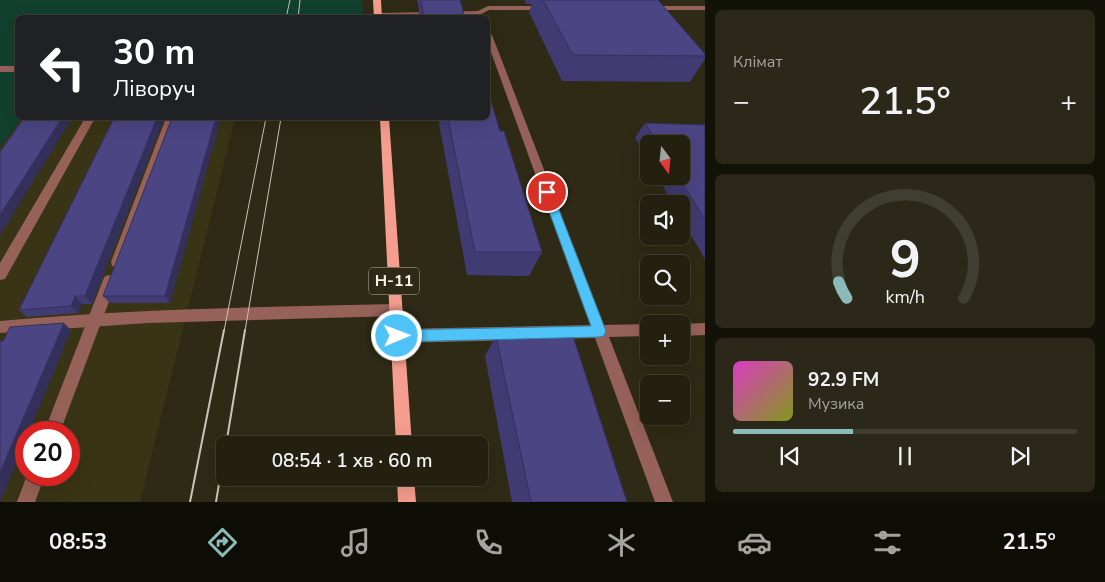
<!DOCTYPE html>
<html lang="uk">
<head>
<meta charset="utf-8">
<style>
  :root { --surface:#232010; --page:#2b2819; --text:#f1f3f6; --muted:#a3a39f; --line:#403e30; --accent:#8bbbb9 }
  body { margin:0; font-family:"Nunito Sans",sans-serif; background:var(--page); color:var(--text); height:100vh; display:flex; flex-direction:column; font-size:19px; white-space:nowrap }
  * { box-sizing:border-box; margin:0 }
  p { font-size:16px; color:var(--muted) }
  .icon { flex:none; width:28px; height:28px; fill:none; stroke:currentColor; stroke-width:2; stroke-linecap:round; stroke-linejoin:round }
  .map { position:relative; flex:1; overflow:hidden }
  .sheet { display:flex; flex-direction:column; gap:10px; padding:10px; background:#131209; width:400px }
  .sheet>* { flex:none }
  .banner { position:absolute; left:15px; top:15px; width:475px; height:105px; border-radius:8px; box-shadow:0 5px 20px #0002,0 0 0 1px var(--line); background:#202124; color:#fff; overflow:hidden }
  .needle { width:32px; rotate:165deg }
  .controls { position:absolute; left:640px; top:135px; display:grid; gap:10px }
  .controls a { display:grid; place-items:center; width:50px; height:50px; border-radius:8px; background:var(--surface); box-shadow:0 5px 20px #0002,0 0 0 1px var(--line); font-size:25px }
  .speed { position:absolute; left:15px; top:421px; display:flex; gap:10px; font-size:25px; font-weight:700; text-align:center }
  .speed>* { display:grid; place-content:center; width:65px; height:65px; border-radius:50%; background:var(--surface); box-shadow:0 5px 20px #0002,0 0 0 1px var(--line); line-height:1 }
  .speed .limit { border:8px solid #d22; background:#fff; color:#111 }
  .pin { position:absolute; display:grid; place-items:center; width:42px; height:42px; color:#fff; margin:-21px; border:2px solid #fff; border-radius:50%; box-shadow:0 1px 5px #0007 }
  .me { position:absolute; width:55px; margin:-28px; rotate:89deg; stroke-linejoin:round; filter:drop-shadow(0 0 4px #0008) }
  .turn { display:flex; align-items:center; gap:18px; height:105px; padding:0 15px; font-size:22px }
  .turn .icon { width:65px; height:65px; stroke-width:2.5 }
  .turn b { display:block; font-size:35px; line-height:42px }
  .big { font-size:38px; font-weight:600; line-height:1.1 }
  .sheet .tile { flex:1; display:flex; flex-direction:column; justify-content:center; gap:8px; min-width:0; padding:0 18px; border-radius:8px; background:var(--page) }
  .sheet .dial { align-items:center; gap:0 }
  .dial svg { height:130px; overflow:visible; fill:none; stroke:var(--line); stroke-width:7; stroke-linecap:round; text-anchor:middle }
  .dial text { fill:var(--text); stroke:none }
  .song { display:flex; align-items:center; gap:15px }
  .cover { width:60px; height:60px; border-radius:8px; background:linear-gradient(135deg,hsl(310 70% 55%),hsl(70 70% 35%)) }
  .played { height:5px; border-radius:2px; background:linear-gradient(90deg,var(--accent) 35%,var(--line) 35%) }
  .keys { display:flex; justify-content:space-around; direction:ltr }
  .heat { display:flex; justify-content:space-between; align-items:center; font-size:28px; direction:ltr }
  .trip { position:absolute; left:216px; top:436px; width:272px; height:50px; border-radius:8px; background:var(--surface); box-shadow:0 5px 20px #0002,0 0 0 1px var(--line); font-weight:600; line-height:50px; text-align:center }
  .menu { display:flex; height:80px; justify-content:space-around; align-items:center; background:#0e0d06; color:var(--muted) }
  .menu .icon { width:35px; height:35px }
  .menu .on { color:var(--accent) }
  .menu b { font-size:22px; color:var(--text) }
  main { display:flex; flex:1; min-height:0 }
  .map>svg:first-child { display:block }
  .built { fill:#3a3416; fill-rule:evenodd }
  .green { fill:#11402f }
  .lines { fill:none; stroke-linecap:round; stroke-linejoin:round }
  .lane { fill:#966158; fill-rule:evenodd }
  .street { fill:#966158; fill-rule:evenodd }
  .primary { fill:#f59d8e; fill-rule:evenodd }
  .tram-far1 { stroke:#c8c4b6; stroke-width:1 }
  .tram { stroke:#c8c4b6; stroke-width:2 }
  .wall { fill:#403b72 }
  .shaded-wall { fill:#34305c }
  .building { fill:#4b4584; stroke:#34305c }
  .route { fill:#4fc3f7; stroke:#337fa1 }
  .labels { text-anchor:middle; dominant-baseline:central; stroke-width:5; stroke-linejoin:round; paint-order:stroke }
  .shield { fill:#2f2a15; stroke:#bab7a7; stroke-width:1 }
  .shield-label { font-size:16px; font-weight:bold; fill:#f6f3e6 }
</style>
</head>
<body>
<main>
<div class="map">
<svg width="705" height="502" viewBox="0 0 705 502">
  <rect width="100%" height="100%" fill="#2f2a15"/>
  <path class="built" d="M22 118H235L140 502H0V147ZM26 432H69V475H26Z"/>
  <path class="green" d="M0 0H362L363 17 18 18V118H22L0 147Z"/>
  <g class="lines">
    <path class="lane" d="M488 6H546L550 8 546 10H489L479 15 378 17 374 15 378 13 478 11Z
      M646 6H705V10H646Z
      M488 33 492 35 604 325 649 324V336L609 337 673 502H655L595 338 397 343 392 341 390 336 392 331 397 329 590 325 488 44Z
      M0 66H18V72H0Z
      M85 118H95L5 279 0 280V263Z
      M166 118H176L123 262 122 266 117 267 112 266 111 262Z
      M110 275 115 276 117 280 60 432H44L103 280 105 276Z
      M705 323V335L681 336V324Z
      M27 475H45L35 502H17Z"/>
    <path class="street" d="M396 304 401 306 403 310 401 314 396 316 148 323 0 333V321C132 309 264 307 396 304Z"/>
    <path class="primary" d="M373 0H381L382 18H374Z
      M380 118H389L412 445H396Z
      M397 478H414L416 502H398Z"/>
    <path class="tram-far1" d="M286 18 290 0
      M298 18 300 0
      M224 331 266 118
      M245 331 281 118"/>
    <path class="tram" d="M226 445 245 330
      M190 502 224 330
      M216 502 225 448"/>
  </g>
  <path class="wall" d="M417 0H460L465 18H418L419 10Z
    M524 0H658L705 54V59L690 82 562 81 529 12 532 4H526Z
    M114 118H164L92 304H82L78 313 27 317 19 310Z
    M172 118 170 303H110L103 296Z
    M438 118H488L500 131 542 252 529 276 467 275Z
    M645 123 705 125V259L681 218V204H673L657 176H681V144H649V161L635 138Z
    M496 336 627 502H512L485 356Z"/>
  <path class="shaded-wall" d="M62 118H72L0 235V215Z
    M157 118H164L92 304 85 296Z
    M216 118H221L170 303 165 296Z
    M75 296 82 304 78 313 71 306Z
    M64 323 71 330 29 432H26V439L0 502V473Z"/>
  <path class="building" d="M421 0H460L465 18H424Z
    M543 0H658L705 54V56L573 55Z
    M488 91 500 131H504L542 252H475L448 118H488Z
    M24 118H62L0 215V152Z
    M114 118H157L85 296H75L71 306 19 310Z
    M172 118H216L165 296H103Z
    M645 123 705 125V220L678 176H681V144H658Z
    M64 323 0 473V341H3L10 327Z
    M496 336H573L627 502H531Z"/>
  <path class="route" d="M547 189 552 192 606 331 604 336 600 337 397 342 393 340 391 336 393 332 397 330 591 326 542 192Z"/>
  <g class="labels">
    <rect class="shield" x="369" y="267.5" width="50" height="27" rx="4"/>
    <g class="shield-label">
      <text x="394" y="281">Н-11</text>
    </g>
  </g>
</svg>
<div class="controls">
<a><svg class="needle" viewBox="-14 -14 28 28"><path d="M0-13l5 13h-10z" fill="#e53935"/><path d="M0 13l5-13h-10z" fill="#a3a39f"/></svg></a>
<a><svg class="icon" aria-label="sound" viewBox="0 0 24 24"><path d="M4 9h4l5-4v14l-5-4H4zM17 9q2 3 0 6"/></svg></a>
<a><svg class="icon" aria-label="search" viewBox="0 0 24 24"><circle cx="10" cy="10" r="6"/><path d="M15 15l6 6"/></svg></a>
<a>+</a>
<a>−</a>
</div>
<div class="speed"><div class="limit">20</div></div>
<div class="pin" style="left:547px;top:192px;background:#d93025"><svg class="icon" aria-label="arrive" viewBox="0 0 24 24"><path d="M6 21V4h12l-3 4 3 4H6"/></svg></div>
<svg class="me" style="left:397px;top:336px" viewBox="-20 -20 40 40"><circle r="17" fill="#4fc3f7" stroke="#fff" stroke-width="3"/><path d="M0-11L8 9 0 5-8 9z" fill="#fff"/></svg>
<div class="trip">08:54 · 1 хв · 60 m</div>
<div class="banner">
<div class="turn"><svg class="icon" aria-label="left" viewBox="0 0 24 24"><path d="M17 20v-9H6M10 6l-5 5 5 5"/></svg><div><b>30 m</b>Ліворуч</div></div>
</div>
</div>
<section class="sheet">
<div class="tile"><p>Клімат</p>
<div class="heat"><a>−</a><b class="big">21.5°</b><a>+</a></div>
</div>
<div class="tile dial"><svg viewBox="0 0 100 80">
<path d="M14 69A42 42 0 1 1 86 69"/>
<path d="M14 69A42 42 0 0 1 9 59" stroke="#8bbbb9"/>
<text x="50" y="56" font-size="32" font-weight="700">9</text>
<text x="50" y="72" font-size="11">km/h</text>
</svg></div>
<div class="tile">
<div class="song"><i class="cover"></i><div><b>92.9 FM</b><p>Музика</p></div></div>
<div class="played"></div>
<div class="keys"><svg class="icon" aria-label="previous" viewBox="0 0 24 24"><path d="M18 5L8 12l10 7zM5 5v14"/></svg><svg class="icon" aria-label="pause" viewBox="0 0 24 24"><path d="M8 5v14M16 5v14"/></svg><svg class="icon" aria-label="next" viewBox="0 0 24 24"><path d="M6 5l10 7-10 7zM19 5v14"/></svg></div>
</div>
</section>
</main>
<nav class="menu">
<b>08:53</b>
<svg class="icon on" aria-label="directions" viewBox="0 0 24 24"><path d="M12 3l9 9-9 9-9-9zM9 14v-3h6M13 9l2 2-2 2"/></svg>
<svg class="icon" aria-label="music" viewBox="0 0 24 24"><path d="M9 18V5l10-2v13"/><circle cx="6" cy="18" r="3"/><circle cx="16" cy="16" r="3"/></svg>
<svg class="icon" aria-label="phone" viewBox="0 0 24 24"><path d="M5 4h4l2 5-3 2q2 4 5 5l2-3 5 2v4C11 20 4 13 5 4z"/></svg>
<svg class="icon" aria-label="climate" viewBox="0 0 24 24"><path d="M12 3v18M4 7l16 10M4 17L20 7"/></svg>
<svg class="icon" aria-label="car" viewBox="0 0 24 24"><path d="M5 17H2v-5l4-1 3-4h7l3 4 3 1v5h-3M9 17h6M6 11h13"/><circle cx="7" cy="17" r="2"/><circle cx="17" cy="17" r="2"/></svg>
<svg class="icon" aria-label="filters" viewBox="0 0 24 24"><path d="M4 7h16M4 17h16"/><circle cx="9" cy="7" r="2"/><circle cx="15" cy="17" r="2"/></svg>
<b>21.5°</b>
</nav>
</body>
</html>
